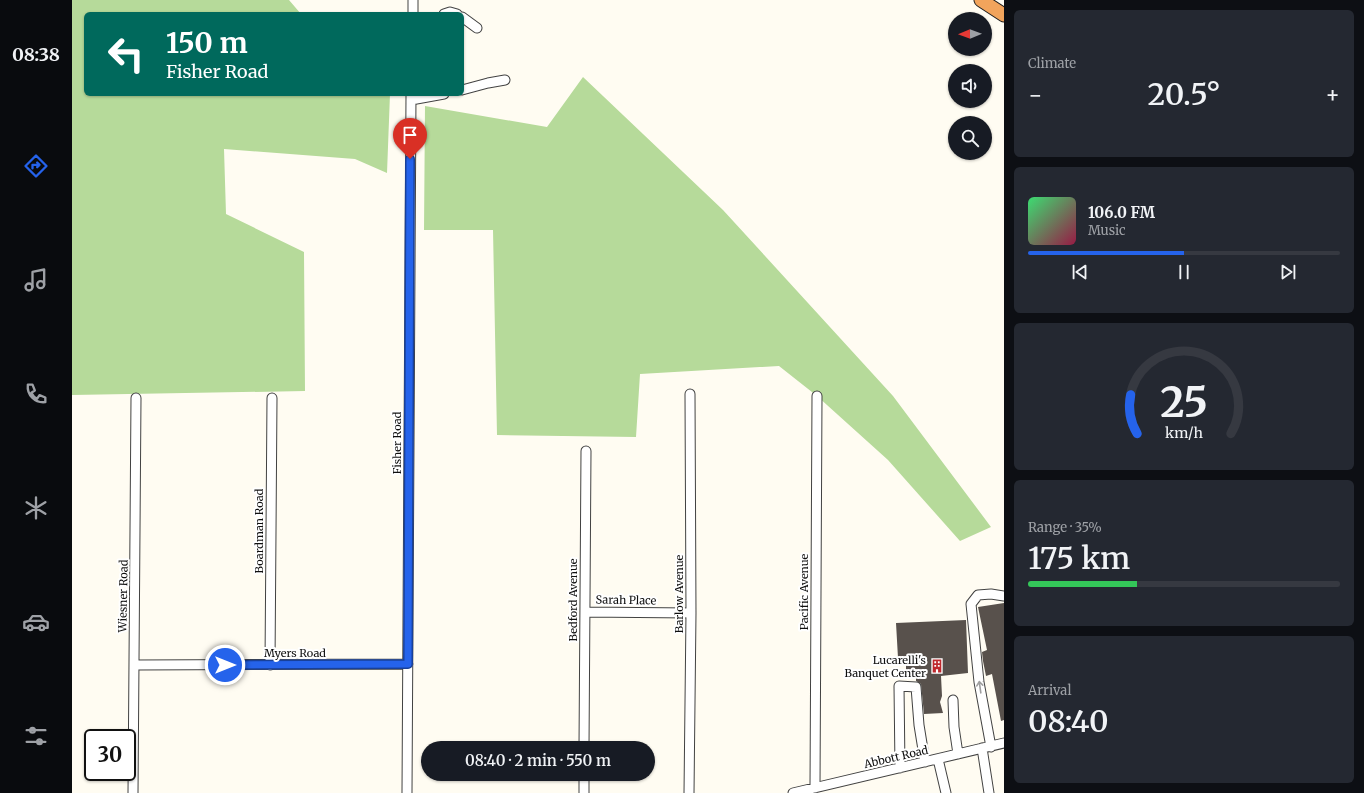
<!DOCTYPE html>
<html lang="en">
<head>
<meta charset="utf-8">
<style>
  :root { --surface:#171b24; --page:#242831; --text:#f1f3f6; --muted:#9ea1a6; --line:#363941; --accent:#2563eb }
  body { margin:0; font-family:Merriweather,serif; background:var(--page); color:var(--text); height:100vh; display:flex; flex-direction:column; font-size:15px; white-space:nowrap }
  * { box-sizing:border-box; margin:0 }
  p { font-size:13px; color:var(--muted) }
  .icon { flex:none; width:22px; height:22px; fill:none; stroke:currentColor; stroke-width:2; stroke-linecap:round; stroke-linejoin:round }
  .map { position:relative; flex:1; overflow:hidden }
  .sheet { display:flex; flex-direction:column; gap:10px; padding:10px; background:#0d0f14; width:360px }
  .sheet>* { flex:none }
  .hud { position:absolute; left:12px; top:12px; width:380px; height:84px; border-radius:6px; box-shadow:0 1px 3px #0004; background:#00695c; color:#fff; overflow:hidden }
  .needle { width:26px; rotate:269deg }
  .buttons { position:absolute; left:876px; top:12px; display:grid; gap:8px }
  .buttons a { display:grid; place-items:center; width:44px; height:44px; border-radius:50%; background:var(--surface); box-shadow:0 1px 3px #0004; font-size:20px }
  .speed { position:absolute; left:12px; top:729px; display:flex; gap:8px; font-size:20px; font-weight:700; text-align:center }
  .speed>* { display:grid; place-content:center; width:52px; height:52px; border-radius:50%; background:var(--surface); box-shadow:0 1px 3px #0004; line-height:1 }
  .speed .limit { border:2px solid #111; border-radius:6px; background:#fff; color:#111 }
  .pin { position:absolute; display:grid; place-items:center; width:34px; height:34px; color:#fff; margin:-41px -17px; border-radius:50% 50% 50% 0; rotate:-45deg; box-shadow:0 0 4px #0007 }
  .pin .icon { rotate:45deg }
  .me { position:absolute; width:44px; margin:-22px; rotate:90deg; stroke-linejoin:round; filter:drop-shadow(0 0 3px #0008) }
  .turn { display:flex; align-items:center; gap:14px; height:84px; padding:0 16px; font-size:18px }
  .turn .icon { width:52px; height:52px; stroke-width:2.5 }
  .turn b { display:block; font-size:28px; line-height:34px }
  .big { font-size:30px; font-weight:600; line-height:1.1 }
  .sheet .tile { flex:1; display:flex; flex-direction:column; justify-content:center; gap:6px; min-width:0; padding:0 14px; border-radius:6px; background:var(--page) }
  .sheet .dial { align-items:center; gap:0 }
  .dial svg { height:104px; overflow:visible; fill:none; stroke:var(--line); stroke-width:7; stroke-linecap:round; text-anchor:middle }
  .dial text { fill:var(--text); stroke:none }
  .song { display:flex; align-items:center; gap:12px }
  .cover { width:48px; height:48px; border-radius:6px; background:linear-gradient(135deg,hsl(140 70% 55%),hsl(340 70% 35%)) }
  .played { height:4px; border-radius:2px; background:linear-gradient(90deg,var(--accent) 50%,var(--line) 50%) }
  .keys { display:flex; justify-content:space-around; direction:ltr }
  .heat { display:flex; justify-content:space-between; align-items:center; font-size:22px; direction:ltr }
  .charge { height:6px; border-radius:3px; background:linear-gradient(90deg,#34c759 35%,var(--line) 0) }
  .trip { position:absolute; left:349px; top:741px; width:234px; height:40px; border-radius:20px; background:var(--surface); box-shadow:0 1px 3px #0004; font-weight:600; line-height:40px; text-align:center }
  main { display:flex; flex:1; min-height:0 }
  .dock { display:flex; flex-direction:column; width:72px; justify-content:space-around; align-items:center; background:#090b0e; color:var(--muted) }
  .dock .icon { width:28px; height:28px }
  .dock .selected { color:var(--accent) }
  .dock b { font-size:18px; color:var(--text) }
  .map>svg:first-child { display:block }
  .forest { fill:#b6da9a }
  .building { fill:#58514c }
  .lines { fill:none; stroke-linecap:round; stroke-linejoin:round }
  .minor-casing { stroke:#424242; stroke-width:11 }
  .highway-casing { stroke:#202020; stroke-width:15 }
  .minor { stroke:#fff; stroke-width:9 }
  .highway { stroke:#f2a45c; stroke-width:13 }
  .oneway { stroke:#9f9f9f }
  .route-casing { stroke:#184099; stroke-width:10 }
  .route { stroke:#2563eb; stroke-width:7 }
  .labels { text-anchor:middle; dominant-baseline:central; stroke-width:4; stroke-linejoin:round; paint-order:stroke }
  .street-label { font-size:11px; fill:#0f0f0f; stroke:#fff }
  .poi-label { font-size:11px; fill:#0f0f0f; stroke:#fff; text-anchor:end }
</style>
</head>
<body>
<main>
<nav class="dock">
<b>08:38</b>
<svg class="icon selected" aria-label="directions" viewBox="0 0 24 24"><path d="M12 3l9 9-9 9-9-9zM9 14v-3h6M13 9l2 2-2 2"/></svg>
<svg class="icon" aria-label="music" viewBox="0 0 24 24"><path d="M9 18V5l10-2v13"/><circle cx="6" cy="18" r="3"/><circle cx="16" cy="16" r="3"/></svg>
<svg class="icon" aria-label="phone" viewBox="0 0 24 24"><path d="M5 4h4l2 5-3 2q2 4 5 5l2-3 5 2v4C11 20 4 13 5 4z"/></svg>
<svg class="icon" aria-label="climate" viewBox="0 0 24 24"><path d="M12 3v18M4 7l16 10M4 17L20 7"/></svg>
<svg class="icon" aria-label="car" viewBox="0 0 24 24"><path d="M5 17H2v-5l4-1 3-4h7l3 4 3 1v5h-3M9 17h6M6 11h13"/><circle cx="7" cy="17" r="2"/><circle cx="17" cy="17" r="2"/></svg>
<svg class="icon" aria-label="filters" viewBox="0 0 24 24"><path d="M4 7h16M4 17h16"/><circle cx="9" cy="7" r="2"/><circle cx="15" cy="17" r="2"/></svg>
</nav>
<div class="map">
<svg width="932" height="793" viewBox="0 0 932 793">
  <rect width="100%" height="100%" fill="#fffcf2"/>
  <path class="forest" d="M0 0H217L229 14H14V94H318L315 173 283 159 152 149 154 214 232 252 233 391 0 395Z
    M511 77 651 210 821 396 919 527 888 541 816 460 745 396 707 366 568 374 564 437 425 435 421 230H352L353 106 475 127Z"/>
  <path class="building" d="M932 603V720L929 721 920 674 914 676 911 661 910 652 915 650 906 607Z
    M894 620 896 673 869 676 870 696 868 702 871 713 852 714 849 684 844 681V676L834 677V658H826L824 623Z"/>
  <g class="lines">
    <g class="minor-casing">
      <path id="minor" d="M341 14V0
        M372 14 378 12 385 14
        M390 17 405 28
        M390 90 416 83 433 80
        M339 100 372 94
        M513 612 619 613
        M63 665 336 664
        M198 665 200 398
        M881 700 882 727 886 754
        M919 747 907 682 899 604 906 595 919 594 932 596
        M512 748 514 451
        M910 748 917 793
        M866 759 874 793
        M828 768 827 686 844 687 847 725 853 762
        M743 788 745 396
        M61 793 64 398
        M335 793 339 94
        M512 793V774
        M617 793 619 613 618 394
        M721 793 932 743"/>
    </g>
    <g class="highway-casing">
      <path id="highway" d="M909 0 932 15"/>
    </g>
    <use href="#minor" class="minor"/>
    <use href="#highway" class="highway"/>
  </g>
  <defs><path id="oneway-shaft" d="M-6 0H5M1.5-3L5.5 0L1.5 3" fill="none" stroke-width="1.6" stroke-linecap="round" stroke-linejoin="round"/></defs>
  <use class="oneway" href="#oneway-shaft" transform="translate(908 687) rotate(-98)"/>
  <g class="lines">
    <g class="route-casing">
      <path id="route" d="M153 665 336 664 338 159"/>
    </g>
    <use href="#route" class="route"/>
  </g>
  <defs>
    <g id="building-bare" transform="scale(1.08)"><path d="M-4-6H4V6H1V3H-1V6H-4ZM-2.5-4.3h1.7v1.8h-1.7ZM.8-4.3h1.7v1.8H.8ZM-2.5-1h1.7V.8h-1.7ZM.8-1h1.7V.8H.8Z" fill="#bf282c" stroke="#fff" stroke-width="2.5" paint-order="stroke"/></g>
  </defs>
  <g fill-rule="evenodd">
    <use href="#building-bare" x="865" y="666"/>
  </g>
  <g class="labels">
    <g class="street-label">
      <text transform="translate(325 443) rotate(-90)">Fisher Road</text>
      <text transform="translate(187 531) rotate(-90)">Boardman Road</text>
      <text transform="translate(732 592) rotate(-90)">Pacific Avenue</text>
      <text transform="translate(607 594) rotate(-90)">Barlow Avenue</text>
      <text transform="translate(51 596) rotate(-89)">Wiesner Road</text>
      <text transform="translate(501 600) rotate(-90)">Bedford Avenue</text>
      <text transform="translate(554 600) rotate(1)">Sarah Place</text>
      <text x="223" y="653">Myers Road</text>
      <text transform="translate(824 757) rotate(-13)">Abbott Road</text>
    </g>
    <g class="poi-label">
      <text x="854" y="660">Lucarelli's<tspan x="854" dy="13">Banquet Center</tspan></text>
    </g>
  </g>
</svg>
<div class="buttons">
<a><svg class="needle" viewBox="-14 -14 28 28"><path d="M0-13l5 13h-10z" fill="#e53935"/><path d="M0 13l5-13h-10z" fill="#9ea1a6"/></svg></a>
<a><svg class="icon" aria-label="sound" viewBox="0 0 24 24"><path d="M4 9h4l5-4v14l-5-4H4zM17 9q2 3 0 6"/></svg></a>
<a><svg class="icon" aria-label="search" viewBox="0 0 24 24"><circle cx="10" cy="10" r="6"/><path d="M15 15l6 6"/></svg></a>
</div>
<div class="speed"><div class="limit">30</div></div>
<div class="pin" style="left:338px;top:159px;background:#d93025"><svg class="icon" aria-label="arrive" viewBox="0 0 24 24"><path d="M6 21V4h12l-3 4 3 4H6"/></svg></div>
<svg class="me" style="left:153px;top:665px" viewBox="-20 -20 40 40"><circle r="17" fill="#2563eb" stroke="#fff" stroke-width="3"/><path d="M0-11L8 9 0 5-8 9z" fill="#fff"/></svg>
<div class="trip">08:40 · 2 min · 550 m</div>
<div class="hud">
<div class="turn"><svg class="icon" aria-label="left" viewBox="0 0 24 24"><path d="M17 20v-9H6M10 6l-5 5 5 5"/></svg><div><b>150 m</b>Fisher Road</div></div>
</div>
</div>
<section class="sheet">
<div class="tile"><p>Climate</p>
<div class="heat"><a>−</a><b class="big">20.5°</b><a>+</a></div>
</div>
<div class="tile">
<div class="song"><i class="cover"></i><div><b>106.0 FM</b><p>Music</p></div></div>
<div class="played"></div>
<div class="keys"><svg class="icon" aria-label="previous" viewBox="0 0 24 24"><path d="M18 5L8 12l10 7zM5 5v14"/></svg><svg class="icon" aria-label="pause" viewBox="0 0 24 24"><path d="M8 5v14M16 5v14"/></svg><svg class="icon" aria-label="next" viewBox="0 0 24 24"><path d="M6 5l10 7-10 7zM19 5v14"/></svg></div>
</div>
<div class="tile dial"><svg viewBox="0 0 100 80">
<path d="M14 69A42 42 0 1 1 86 69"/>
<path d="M14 69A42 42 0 0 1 9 39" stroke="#2563eb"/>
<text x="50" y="56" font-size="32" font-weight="700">25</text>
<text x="50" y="72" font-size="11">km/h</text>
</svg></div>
<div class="tile"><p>Range · 35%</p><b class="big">175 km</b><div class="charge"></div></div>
<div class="tile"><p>Arrival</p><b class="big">08:40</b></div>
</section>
</main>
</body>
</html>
